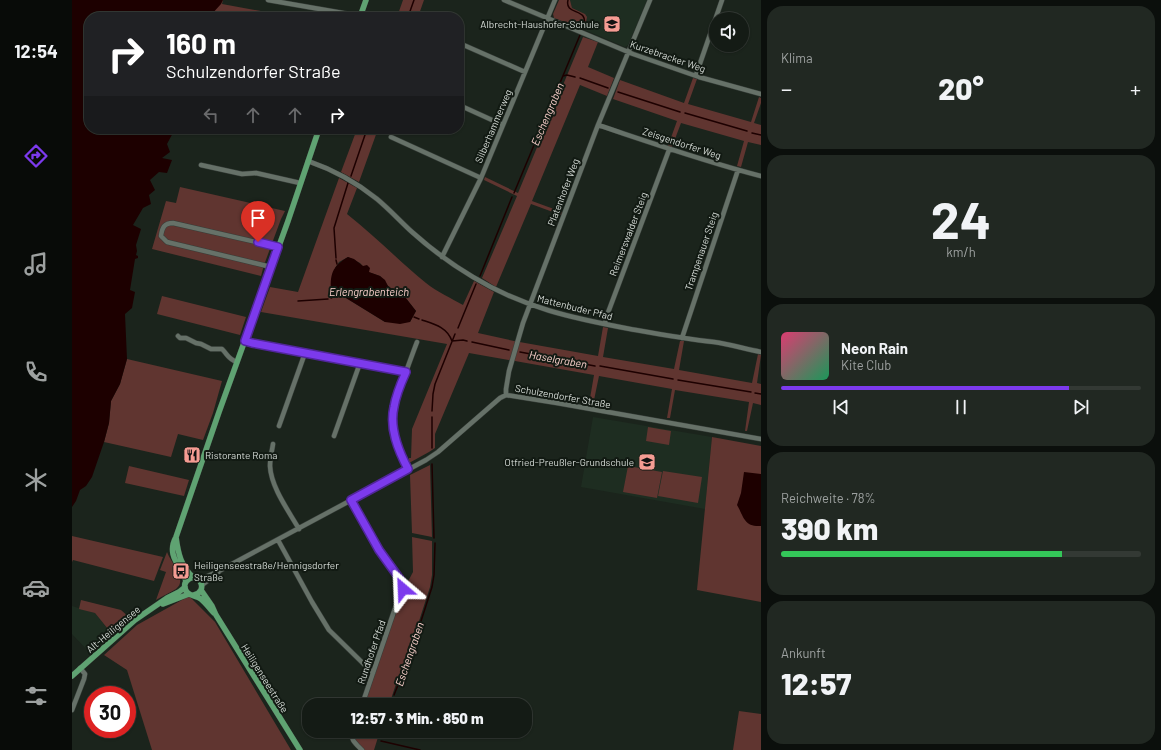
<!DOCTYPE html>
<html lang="de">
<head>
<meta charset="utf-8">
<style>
  :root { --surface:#141b15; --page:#212822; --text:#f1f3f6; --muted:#9da1a0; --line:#333934; --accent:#7c3aed }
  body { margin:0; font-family:Barlow,sans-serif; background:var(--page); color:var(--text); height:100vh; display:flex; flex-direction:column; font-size:15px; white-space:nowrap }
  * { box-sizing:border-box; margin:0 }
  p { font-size:13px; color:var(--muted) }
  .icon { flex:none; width:22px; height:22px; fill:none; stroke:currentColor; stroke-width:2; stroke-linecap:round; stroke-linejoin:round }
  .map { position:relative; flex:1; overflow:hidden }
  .details { display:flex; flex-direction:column; gap:6px; padding:6px; background:#0b0f0c; width:400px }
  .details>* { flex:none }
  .top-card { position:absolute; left:12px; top:12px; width:380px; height:122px; border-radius:16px; box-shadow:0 1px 3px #0004,0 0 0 1px var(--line); background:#202124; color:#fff; overflow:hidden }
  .tools { position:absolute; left:637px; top:12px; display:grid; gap:8px }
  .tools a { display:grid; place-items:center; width:40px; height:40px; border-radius:50%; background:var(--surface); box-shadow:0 1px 3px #0004,0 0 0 1px var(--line); font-size:20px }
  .speed { position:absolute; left:12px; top:686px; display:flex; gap:8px; font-size:20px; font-weight:700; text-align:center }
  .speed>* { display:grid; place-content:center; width:52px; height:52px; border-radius:50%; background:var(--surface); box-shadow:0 1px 3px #0004,0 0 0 1px var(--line); line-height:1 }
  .speed .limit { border:6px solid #d22; background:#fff; color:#111 }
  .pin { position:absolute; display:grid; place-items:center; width:34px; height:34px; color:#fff; margin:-41px -17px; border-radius:50% 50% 50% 0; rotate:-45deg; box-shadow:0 0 4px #0007 }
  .pin .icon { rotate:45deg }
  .me { position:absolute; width:44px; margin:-22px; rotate:334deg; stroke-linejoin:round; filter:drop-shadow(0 0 3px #0008) }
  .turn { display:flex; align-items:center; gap:14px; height:84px; padding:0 16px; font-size:18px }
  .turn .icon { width:52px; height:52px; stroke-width:2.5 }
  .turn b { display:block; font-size:28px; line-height:34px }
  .lanes { display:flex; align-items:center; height:38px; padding:0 16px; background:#0003; justify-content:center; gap:20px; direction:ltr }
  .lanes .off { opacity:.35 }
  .big { font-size:30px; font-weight:800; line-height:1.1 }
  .details .widget { flex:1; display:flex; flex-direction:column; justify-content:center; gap:6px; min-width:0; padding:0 14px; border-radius:16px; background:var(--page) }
  .details .dial { align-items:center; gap:0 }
  .dial b { font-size:52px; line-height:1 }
  .song { display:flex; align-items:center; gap:12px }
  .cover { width:48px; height:48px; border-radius:6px; background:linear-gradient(135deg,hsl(340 70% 55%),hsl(150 70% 35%)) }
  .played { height:4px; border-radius:2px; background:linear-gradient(90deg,var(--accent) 80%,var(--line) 80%) }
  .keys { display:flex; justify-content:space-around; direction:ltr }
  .heat { display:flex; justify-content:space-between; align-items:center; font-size:22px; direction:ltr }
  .charge { height:6px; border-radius:3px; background:linear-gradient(90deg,#34c759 78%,var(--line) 0) }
  .trip { position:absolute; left:230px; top:698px; width:230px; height:40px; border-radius:16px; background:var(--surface); box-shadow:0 1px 3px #0004,0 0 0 1px var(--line); font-weight:800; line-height:40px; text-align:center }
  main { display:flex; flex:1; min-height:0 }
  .dock { display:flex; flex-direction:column; width:72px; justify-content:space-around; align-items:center; background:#080b08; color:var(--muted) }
  .dock .icon { width:28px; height:28px }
  .dock .active { color:var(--accent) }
  .dock b { font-size:18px; color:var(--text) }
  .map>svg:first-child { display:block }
  .built { fill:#1e2d21 }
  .green { fill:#603530; fill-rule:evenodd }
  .water { fill:#1d0000 }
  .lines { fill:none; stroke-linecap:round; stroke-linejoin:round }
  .stream { stroke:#1d0000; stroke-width:1.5 }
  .minor-casing { stroke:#373e39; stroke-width:5.5 }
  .major-casing { stroke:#373e39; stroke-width:6 }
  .minor { stroke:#667168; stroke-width:4.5 }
  .major { stroke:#5fa372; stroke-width:5.5 }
  .route-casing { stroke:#51269a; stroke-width:10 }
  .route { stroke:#7c3aed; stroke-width:7 }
  .labels { text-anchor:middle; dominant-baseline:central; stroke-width:4; stroke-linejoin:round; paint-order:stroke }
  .poi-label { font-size:10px; fill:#d5dbd6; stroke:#121a13; text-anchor:end }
  .street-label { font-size:10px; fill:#d5dbd6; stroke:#121a13 }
  .water-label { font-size:11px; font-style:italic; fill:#fbd1cc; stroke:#121a13 }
</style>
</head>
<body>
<main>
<nav class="dock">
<b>12:54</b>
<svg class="icon active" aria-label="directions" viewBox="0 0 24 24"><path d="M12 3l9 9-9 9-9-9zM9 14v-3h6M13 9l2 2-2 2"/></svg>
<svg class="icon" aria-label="music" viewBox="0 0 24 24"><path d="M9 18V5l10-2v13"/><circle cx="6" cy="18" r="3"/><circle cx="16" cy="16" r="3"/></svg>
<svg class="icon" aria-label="phone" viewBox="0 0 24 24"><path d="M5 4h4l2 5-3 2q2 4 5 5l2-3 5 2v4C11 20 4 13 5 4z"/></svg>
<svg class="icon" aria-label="climate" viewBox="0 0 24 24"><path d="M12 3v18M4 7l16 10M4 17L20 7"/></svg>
<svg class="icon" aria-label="car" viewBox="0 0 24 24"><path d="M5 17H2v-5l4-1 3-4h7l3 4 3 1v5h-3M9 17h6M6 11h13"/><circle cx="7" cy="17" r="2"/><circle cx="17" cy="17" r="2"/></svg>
<svg class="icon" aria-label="filters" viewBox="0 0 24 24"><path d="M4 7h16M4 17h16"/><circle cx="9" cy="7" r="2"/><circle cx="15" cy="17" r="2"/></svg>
</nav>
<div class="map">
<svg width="689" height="750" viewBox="0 0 689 750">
  <rect width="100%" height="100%" fill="#1b241c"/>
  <path class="built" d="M498 0H575L556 45 553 47 513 30 516 24 513 23 515 20 509 12 500 8Z
    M521 417 640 437 633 509 509 487Z
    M0 606 23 613 40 634 18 653 0 634Z"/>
  <path class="green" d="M136 0H151L150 4 222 17H132Z
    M331 0H352L346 17H325Z
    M487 0H498L500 8 513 14 515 17 514 23 516 24 513 30 482 18 481 14Z
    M511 37 526 42 516 67 542 78 535 96 508 85 460 201 490 212 489 215 459 204 424 287 410 278 445 196 412 180 413 177 446 193Z
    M621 78 625 79 616 104 679 122 687 97 689 98V103L682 123 689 125V145L676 142 669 167 665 166 672 141 609 123 600 147 596 146 605 121 541 99 548 80 612 103Z
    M285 129H306L287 182 269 172Z
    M267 178 285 188 275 214C303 236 327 261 354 283 365 292 379 298 391 305L402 281 422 292 406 333 442 341 526 356 531 327 536 328 531 357 602 369 608 341H612L607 370 680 383 686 354 689 355 685 383 689 384V405L681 403 675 431H673L677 402 603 390 598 418H595L600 389 527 376 521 405 517 404 522 375 397 353 363 434V448L357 452 337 463V458H339L340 429 375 344 189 312 198 287 226 292ZM276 257 288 263 296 272 308 276 316 286 326 294 330 298 333 297 344 311 338 322H313L274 298 263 268 267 262Z
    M108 187 213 211 209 219 192 265 189 276 80 249 94 201 104 203Z
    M90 296 174 317 168 335 85 314Z
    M55 359 150 381 141 413 131 440 106 434 99 457 32 442 37 423 39 401 48 384Z
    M576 427 599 431 597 445 574 441Z
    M640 437 689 446V602L625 590Z
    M358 465 360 537 340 533 338 475Z
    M57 466 117 480 112 496 53 483Z
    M556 466 590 472 585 498 551 492Z
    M591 471 630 477 626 503 586 496Z
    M0 536 91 557 82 581 1 560 0 562Z
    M340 537 360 541V575L358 587 339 646 326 678 317 705H291L332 589 341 572Z
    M95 552C99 563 116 580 104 589 98 593 90 596 84 600L94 572 88 570Z
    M117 596 143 622 219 750H80L55 670 32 655 65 625Z
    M9 600 49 610 58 618 40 634 23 613 7 609Z
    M667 711 689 714V750H661Z
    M283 731H308L302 750H292C287 744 280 740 283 731Z"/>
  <path class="water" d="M0 0H151L149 4 139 15V17H17V129H103L95 144 98 152 90 158 100 160 95 173 87 172 78 180 83 190 77 195 79 204 71 208 61 225 69 229 64 245 65 251 64 255 66 256V258L63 259 58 290 63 292 60 308 53 314 55 359 48 384 39 401 37 423 32 442 20 477 14 486 8 490 4 501 0 507Z
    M276 257 282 259 291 266 295 265 298 268 297 272 308 276 313 280 316 286 327 294 330 298 333 297 344 311 338 322 328 324 313 322 274 298 271 292 259 295C258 275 259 267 276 257Z
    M672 472 689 474V526C672 527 672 517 665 505L669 493Z"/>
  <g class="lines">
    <path class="stream" d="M496 0C492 17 519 6 511 28
      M336 17 342 0
      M491 76 495 75 503 77
      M508 78 536 88
      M546 92 608 112
      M613 113 675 131
      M680 133 689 135
      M279 176 295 129
      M442 193 508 35
      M264 258 262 228 276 183
      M264 260 265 264
      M408 276 440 197
      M259 298 261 297V295
      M226 301 256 299
      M342 317 347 319
      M350 320C362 324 375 327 380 341L391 340 395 341
      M386 328 404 284
      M400 342 437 350
      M448 352 523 366
      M528 366 601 379
      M606 380 679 392
      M683 393 689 394
      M360 411 361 394 363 384 383 334
      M360 417V448
      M360 464 362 538
      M322 695 339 652 360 587 362 575 363 543
      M309 741 348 750"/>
    <g class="minor-casing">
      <path id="minor" d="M196 0 288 16
        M432 0 561 54 627 77 689 94
        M387 43 453 72
        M624 75 650 0
        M387 105 431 125
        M526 125C580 143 634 162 689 176
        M319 137 409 178
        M236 161C262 170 284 182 305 199 317 209 328 221 340 232 359 249 379 264 401 277 452 308 500 318 558 329 586 334 613 339 642 342 657 344 673 349 689 352
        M129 165 170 174 184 173 228 183
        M370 257 409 178 483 0
        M199 267 95 242 89 236C90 228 92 223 101 223L206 247
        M533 324 534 318 597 150
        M106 336 108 338H114L124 343 129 344 139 349H150C156 355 156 359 165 362
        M610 338 666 170
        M173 341 180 343 334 371
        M434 395V389L437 371 451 323 526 125 578 0
        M207 426 233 353
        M262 436 288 363
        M201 444C200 451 198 458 198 466 199 487 216 510 227 529
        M336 469C327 452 319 432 321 413 322 402 326 392 330 383 335 369 340 355 345 342
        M279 500 304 545 330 582 331 585 290 705
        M206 540 240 602 257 630 301 673
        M127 580 147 571 354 460 366 452 428 398 434 395 485 403 689 439
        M130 585 146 573
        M0 710 12 679 13 674 8 668
        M280 731C278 740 284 744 290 750"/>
    </g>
    <g class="major-casing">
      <path id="major" d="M288 17 294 0
        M104 537C106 553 109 567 122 578
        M114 581C108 565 94 555 104 537L147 412 216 221 247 129
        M129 590 140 606 144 615 228 750
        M122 595C137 591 127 572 117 579 114 581 112 584 113 587 113 596 124 595 129 599 134 603 138 609 142 613
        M91 604 117 594
        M0 676 63 620 95 598 107 592 113 587"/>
    </g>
    <use href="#minor" class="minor"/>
    <use href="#major" class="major"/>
  </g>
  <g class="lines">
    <g class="route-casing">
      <path id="route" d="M186 242 206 247 173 341 180 343 334 372C329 383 324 395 322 407 317 428 326 450 336 469L279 500 307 550 330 582 331 589"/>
    </g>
    <use href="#route" class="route"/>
  </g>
  <defs>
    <g id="school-square" transform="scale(0.9)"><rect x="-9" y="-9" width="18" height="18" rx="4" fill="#f59c93" stroke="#121a13"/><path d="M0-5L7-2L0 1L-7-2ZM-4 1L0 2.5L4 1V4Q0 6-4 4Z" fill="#111"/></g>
    <g id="restaurant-square" transform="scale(0.9)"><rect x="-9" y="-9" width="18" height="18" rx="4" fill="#f59c93" stroke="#121a13"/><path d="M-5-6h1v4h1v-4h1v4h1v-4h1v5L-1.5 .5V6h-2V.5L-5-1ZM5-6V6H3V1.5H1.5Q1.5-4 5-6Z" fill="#111"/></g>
    <g id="bus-square" transform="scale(0.9)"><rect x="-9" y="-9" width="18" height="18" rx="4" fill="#f59c93" stroke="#121a13"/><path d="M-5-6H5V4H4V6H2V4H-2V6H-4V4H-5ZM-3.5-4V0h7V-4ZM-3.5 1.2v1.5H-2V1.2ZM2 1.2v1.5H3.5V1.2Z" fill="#111"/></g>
  </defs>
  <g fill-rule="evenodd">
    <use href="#school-square" x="540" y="24"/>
    <use href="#restaurant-square" x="120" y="455"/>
    <use href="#school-square" x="575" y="462"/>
    <use href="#bus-square" x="109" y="571"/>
  </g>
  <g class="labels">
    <g class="poi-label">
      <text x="527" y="24">Albrecht-Haushofer-Schule</text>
      <text x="133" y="455" text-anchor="start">Ristorante Roma</text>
      <text x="562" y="462">Otfried-Preußler-Grundschule</text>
      <text x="122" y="565" text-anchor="start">Heiligenseestraße/Hennigsdorfer<tspan x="122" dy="12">Straße</tspan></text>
    </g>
    <g class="street-label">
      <text transform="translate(596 56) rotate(19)">Kurzebracker Weg</text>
      <text transform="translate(421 126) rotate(-67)">Silberhammerweg</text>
      <text transform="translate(610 143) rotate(18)">Zeisgendorfer Weg</text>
      <text transform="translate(491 192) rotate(-69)">Platenhofer Weg</text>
      <text transform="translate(556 234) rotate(-69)">Reimerswalder Steig</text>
      <text transform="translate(629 251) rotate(-71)">Trampenauer Steig</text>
      <text transform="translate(503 307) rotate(14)">Mattenbuder Pfad</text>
      <text transform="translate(491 396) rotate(10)">Schulzendorfer Straße</text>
      <text transform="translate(41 629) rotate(-40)">Alt-Heiligensee</text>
      <text transform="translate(299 652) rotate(-71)">Rundhofer Pfad</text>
      <text transform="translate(193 678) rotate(58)">Heiligenseestraße</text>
    </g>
    <g class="water-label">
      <text transform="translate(475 114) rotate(-67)">Eschengraben</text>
      <text x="297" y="291">Erlengrabenteich</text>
      <text transform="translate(486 359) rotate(10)">Haselgraben</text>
      <text transform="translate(337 654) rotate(-71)">Eschengraben</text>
    </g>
  </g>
</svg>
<div class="tools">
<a><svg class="icon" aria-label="sound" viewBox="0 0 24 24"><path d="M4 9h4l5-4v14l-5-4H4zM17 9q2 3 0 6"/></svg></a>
</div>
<div class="speed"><div class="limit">30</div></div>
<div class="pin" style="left:186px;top:242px;background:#d93025"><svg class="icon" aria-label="arrive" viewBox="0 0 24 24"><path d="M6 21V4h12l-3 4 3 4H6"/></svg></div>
<svg class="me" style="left:331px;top:589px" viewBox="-20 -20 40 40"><path d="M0-17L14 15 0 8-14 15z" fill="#7c3aed" stroke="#fff" stroke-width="4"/></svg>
<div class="trip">12:57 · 3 Min. · 850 m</div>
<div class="top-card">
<div class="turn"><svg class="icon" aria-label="right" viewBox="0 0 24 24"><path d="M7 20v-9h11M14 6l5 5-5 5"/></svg><div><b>160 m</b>Schulzendorfer Straße</div></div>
<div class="lanes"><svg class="icon off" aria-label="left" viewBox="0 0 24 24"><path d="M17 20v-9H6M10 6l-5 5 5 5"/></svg><svg class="icon off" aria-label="ahead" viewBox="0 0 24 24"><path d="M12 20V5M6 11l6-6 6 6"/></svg><svg class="icon off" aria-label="ahead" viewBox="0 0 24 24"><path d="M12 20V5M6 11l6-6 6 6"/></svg><svg class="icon" aria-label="right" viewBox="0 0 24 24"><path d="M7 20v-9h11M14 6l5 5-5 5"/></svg></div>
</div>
</div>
<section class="details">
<div class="widget"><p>Klima</p>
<div class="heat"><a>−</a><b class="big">20°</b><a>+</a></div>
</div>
<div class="widget dial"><b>24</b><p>km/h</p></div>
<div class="widget">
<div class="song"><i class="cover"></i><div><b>Neon Rain</b><p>Kite Club</p></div></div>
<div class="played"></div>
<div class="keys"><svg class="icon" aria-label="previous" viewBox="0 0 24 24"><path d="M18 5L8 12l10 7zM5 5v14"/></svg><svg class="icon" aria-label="pause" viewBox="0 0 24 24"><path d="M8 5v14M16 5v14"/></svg><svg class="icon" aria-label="next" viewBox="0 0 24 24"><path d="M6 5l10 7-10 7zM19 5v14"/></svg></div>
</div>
<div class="widget"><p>Reichweite · 78%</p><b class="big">390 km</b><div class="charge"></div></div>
<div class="widget"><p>Ankunft</p><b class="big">12:57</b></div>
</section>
</main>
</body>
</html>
